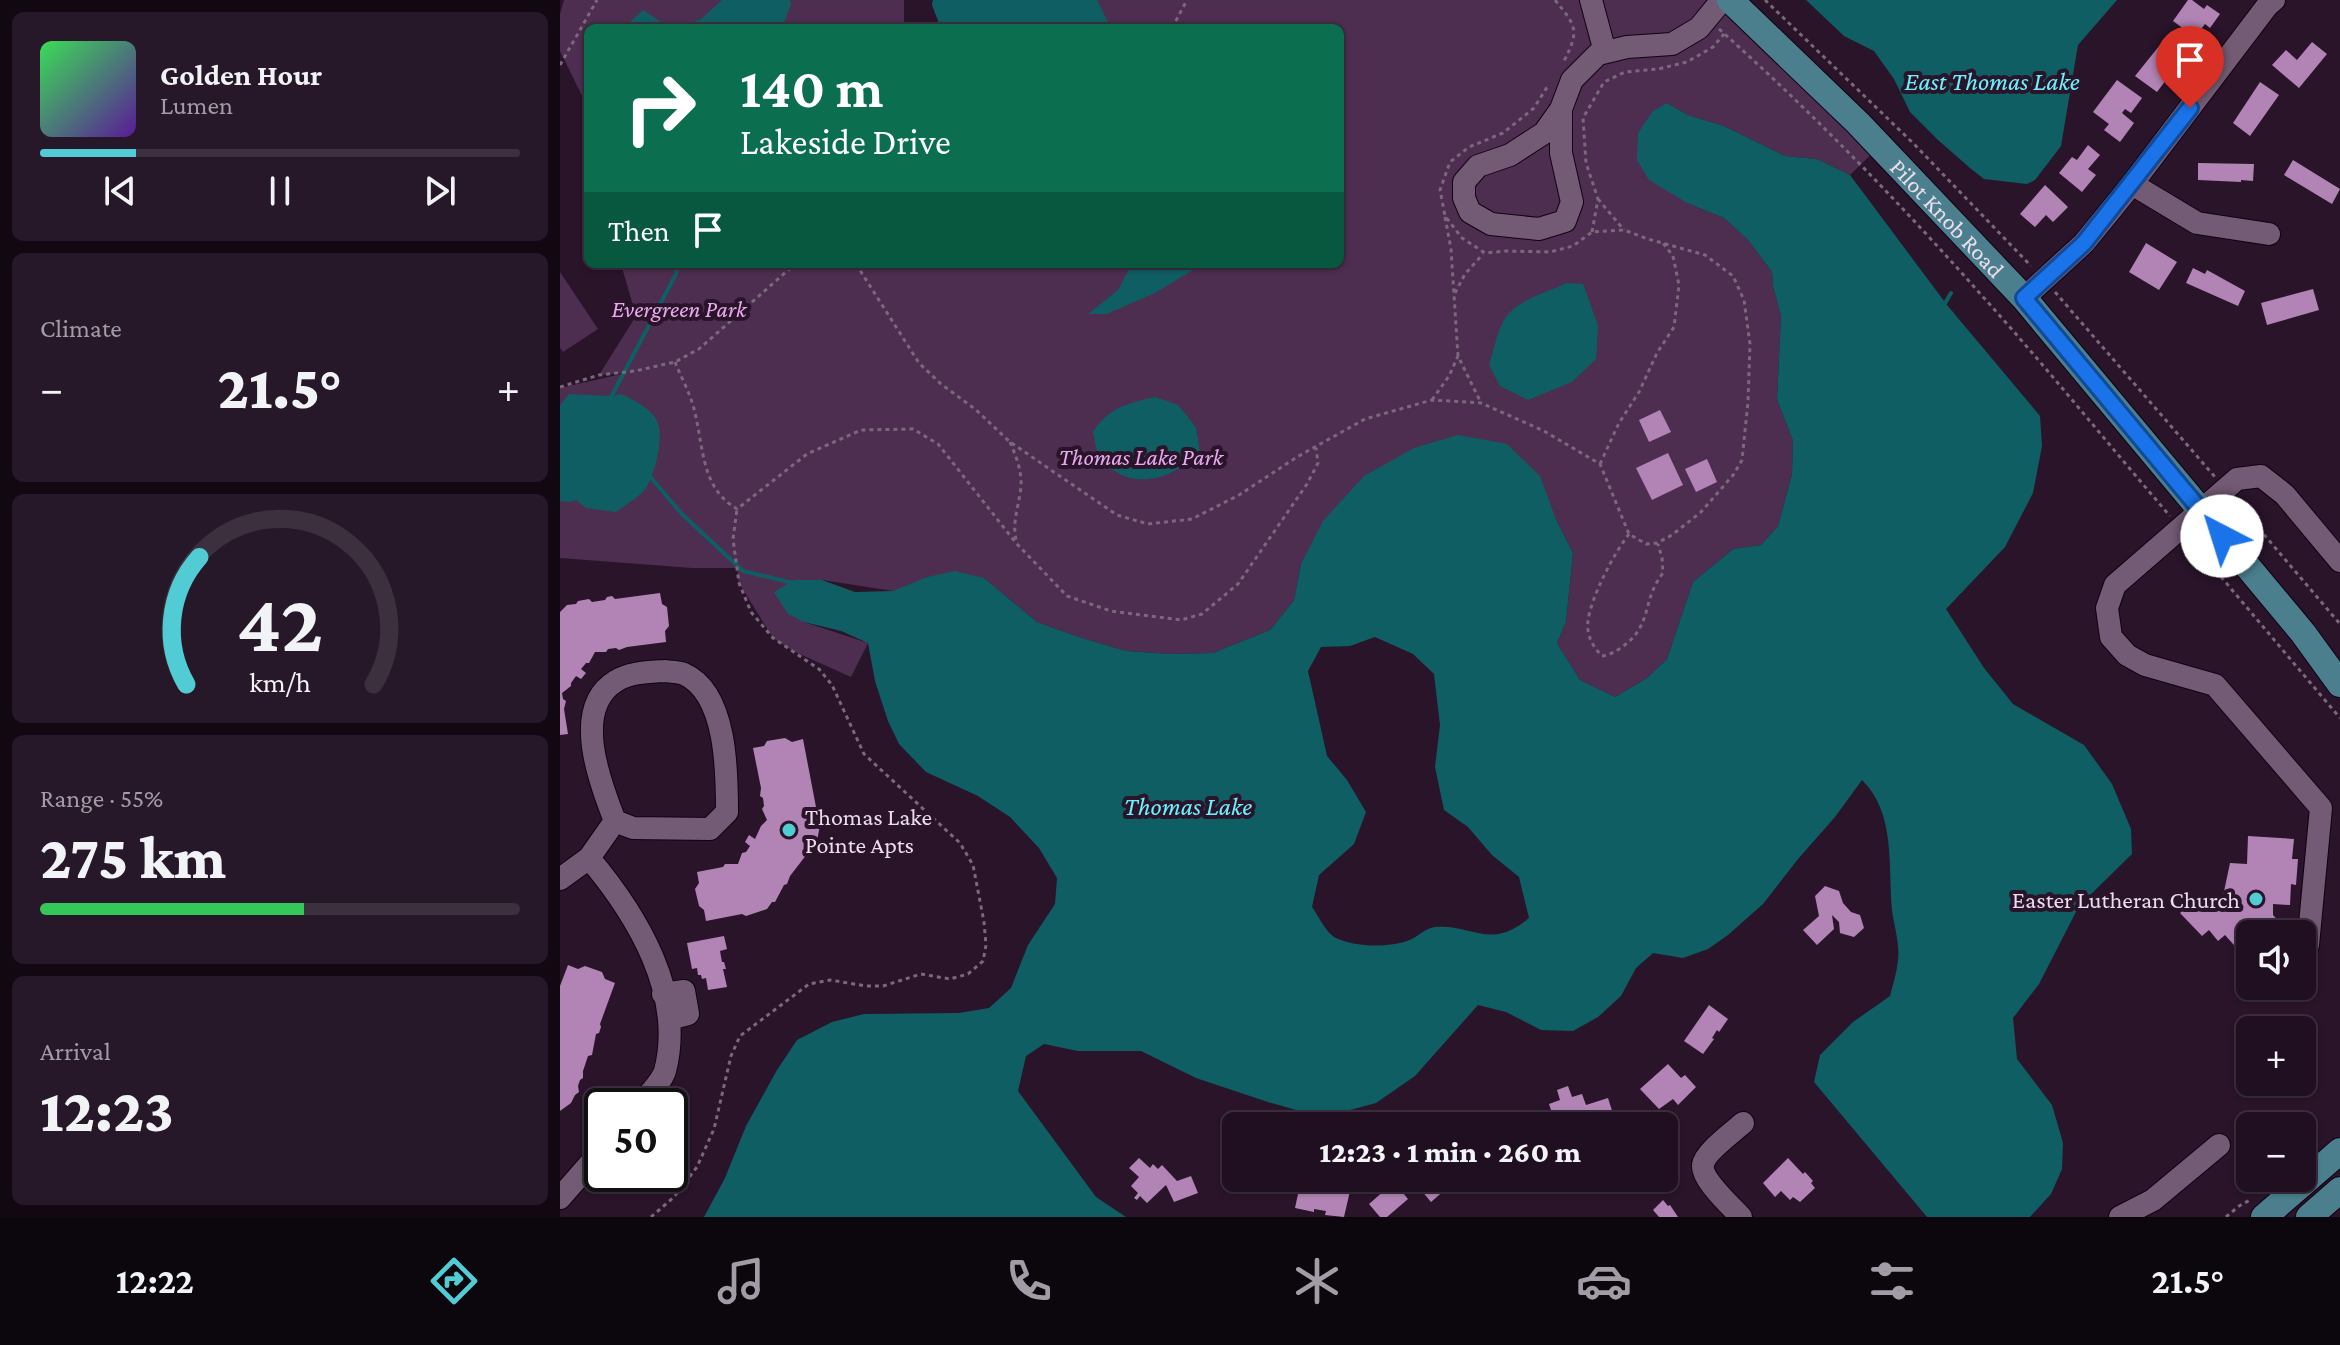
<!DOCTYPE html>
<html lang="en">
<head>
<meta charset="utf-8">
<style>
  :root { --surface:#1f0f20; --page:#271829; --text:#f1f3f6; --muted:#a19ca5; --line:#3c2f3e; --accent:#51ccd5 }
  body { margin:0; font-family:"Crimson Pro",serif; background:var(--page); color:var(--text); height:100vh; display:flex; flex-direction:column; font-size:30px; white-space:nowrap }
  * { box-sizing:border-box; margin:0 }
  p { font-size:26px; color:var(--muted) }
  .icon { flex:none; width:44px; height:44px; fill:none; stroke:currentColor; stroke-width:2; stroke-linecap:round; stroke-linejoin:round }
  .map { position:relative; flex:1; overflow:hidden }
  .panel { display:flex; flex-direction:column; gap:12px; padding:12px; background:#110812; width:560px }
  .panel>* { flex:none }
  .top-card { position:absolute; left:24px; top:24px; width:760px; height:244px; border-radius:12px; box-shadow:0 2px 6px #0004,0 0 0 2px var(--line); background:#0b6e4f; color:#fff; overflow:hidden }
  .fabs { position:absolute; left:1676px; top:920px; display:grid; gap:16px }
  .fabs a { display:grid; place-items:center; width:80px; height:80px; border-radius:12px; background:var(--surface); box-shadow:0 2px 6px #0004,0 0 0 2px var(--line); font-size:40px }
  .speed { position:absolute; left:24px; top:1088px; display:flex; gap:16px; font-size:40px; font-weight:700; text-align:center }
  .speed>* { display:grid; place-content:center; width:104px; height:104px; border-radius:50%; background:var(--surface); box-shadow:0 2px 6px #0004,0 0 0 2px var(--line); line-height:1 }
  .speed .limit { border:4px solid #111; border-radius:12px; background:#fff; color:#111 }
  .pin { position:absolute; display:grid; place-items:center; width:68px; height:68px; color:#fff; margin:-82px -34px; border-radius:50% 50% 50% 0; rotate:-45deg; box-shadow:0 0 8px #0007 }
  .pin .icon { rotate:45deg }
  .me { position:absolute; width:88px; margin:-44px; rotate:320deg; stroke-linejoin:round; filter:drop-shadow(0 0 6px #0008) }
  .turn { display:flex; align-items:center; gap:28px; height:168px; padding:0 24px; font-size:36px }
  .turn .icon { width:104px; height:104px; stroke-width:2.5 }
  .turn b { display:block; font-size:56px; line-height:68px }
  .then { display:flex; align-items:center; height:76px; padding:0 24px; background:#0003; gap:16px; font-size:30px }
  .big { font-size:60px; font-weight:800; line-height:1.1 }
  .panel .widget { flex:1; display:flex; flex-direction:column; justify-content:center; gap:12px; min-width:0; padding:0 28px; border-radius:12px; background:var(--page) }
  .panel .dial { align-items:center; gap:0 }
  .dial svg { height:208px; overflow:visible; fill:none; stroke:var(--line); stroke-width:7; stroke-linecap:round; text-anchor:middle }
  .dial text { fill:var(--text); stroke:none }
  .song { display:flex; align-items:center; gap:24px }
  .cover { width:96px; height:96px; border-radius:12px; background:linear-gradient(135deg,hsl(130 70% 55%),hsl(270 70% 35%)) }
  .played { height:8px; border-radius:4px; background:linear-gradient(90deg,var(--accent) 20%,var(--line) 20%) }
  .keys { display:flex; justify-content:space-around; direction:ltr }
  .heat { display:flex; justify-content:space-between; align-items:center; font-size:44px; direction:ltr }
  .charge { height:12px; border-radius:6px; background:linear-gradient(90deg,#34c759 55%,var(--line) 0) }
  .trip { position:absolute; left:662px; top:1112px; width:456px; height:80px; border-radius:12px; background:var(--surface); box-shadow:0 2px 6px #0004,0 0 0 2px var(--line); font-weight:800; line-height:80px; text-align:center }
  .dock { display:flex; height:128px; justify-content:space-around; align-items:center; background:#0c060d; color:var(--muted) }
  .dock .icon { width:56px; height:56px }
  .dock .on { color:var(--accent) }
  .dock b { font-size:36px; color:var(--text) }
  main { display:flex; flex:1; min-height:0 }
  .map>svg:first-child { display:block }
  .green { fill:#4d2d50 }
  .water { fill:#0f5e63; fill-rule:evenodd }
  .lines { fill:none; stroke-linecap:round; stroke-linejoin:round }
  .stream { stroke:#0f5e63; stroke-width:4 }
  .building { fill:#b284b5 }
  .minor-casing { stroke:#110212; stroke-width:24 }
  .major-casing { stroke:#110212; stroke-width:28 }
  .path { stroke:#7b687c; stroke-width:3; stroke-dasharray:4 4; stroke-linecap:butt }
  .minor { stroke:#745b75; stroke-width:22 }
  .major { stroke:#4b7f8e; stroke-width:26 }
  .route-casing { stroke:#114b97; stroke-width:20 }
  .route { stroke:#1a73e8; stroke-width:14 }
  .poi-dot { fill:#51ccd5; stroke:#29142a; stroke-width:3 }
  .labels { text-anchor:middle; dominant-baseline:central; stroke-width:8; stroke-linejoin:round; paint-order:stroke }
  .street-label { font-size:24px; fill:#ebddec; stroke:#29142a }
  .park-label { font-size:24px; font-style:italic; fill:#e9a9ee; stroke:#29142a }
  .poi-label { font-size:24px; fill:#ebddec; stroke:#29142a; text-anchor:start }
  .water-label { font-size:26px; font-style:italic; fill:#6bf3fd; stroke:#29142a }
</style>
</head>
<body>
<main>
<section class="panel">
<div class="widget">
<div class="song"><i class="cover"></i><div><b>Golden Hour</b><p>Lumen</p></div></div>
<div class="played"></div>
<div class="keys"><svg class="icon" aria-label="previous" viewBox="0 0 24 24"><path d="M18 5L8 12l10 7zM5 5v14"/></svg><svg class="icon" aria-label="pause" viewBox="0 0 24 24"><path d="M8 5v14M16 5v14"/></svg><svg class="icon" aria-label="next" viewBox="0 0 24 24"><path d="M6 5l10 7-10 7zM19 5v14"/></svg></div>
</div>
<div class="widget"><p>Climate</p>
<div class="heat"><a>−</a><b class="big">21.5°</b><a>+</a></div>
</div>
<div class="widget dial"><svg viewBox="0 0 100 80">
<path d="M14 69A42 42 0 1 1 86 69"/>
<path d="M14 69A42 42 0 0 1 19 20" stroke="#51ccd5"/>
<text x="50" y="56" font-size="32" font-weight="700">42</text>
<text x="50" y="72" font-size="11">km/h</text>
</svg></div>
<div class="widget"><p>Range · 55%</p><b class="big">275 km</b><div class="charge"></div></div>
<div class="widget"><p>Arrival</p><b class="big">12:23</b></div>
</section>
<div class="map">
<svg width="1780" height="1217" viewBox="0 0 1780 1217">
  <rect width="100%" height="100%" fill="#29142a"/>
  <path class="green" d="M4 0H344V28H28V108L0 51V14Z
    M373 0H1170L1320 146 1290 175 1257 159 1225 156 1164 126 1128 115 1107 103 1127 203 1164 218 1188 240 1212 272 1213 286 1221 316 1217 399 1233 441 1232 474 1218 526 1201 545 1173 549 1133 582 1107 659 1087 678 1055 697 1020 680 997 643 1006 622 1013 553 995 517 741 564 734 600 710 630 653 653 611 654 566 651 519 637 477 622 424 578 333 591 262 580 244 622 308 643 291 677 233 651 213 638 179 583 177 568H132L0 558V388L66 373 39 375 76 316 61 264H780V28H381L372 5Z
    M0 272 38 329 3 352 0 348Z"/>
  <path class="water" d="M162 0H230L231 4 222 28H69L70 22 83 10 104 24 133 22 141 19Z
    M373 0H537L551 28H381L372 5Z
    M1246 0H1557L1518 45 1501 146 1475 180 1467 184 1424 179 1410 168 1378 140 1350 112 1334 79 1314 51 1284 36Z
    M1107 103 1128 115 1164 126 1225 156 1257 159 1290 175 1387 305 1480 416 1482 446 1473 493 1445 547 1386 609 1424 668 1453 704 1524 745 1552 784 1571 829 1572 854 1519 906 1479 984 1453 1018 1457 1059 1492 1105 1503 1143 1502 1169 1491 1194 1470 1217H1367L1254 1082 1260 1055 1293 1022 1330 996C1333 984 1337 972 1338 960 1340 944 1334 926 1332 910 1328 867 1336 813 1302 780L1275 817 1238 859 1203 904 1168 935 1148 949 1123 958 1093 953 1076 968 1061 996 1038 1017 1013 1031 981 1030 946 1012 918 1005 855 1076 816 1103 783 1112 750 1114 708 1102 636 1078 581 1051H518L484 1044 466 1056 458 1091 536 1197 566 1217H144L165 1178 186 1126 217 1070 237 1040 272 1022 304 1014 399 1013 429 1008 451 988 468 945 495 904 497 878 479 848 450 817 418 796 366 772 339 744 328 721 315 681 308 643 281 631 244 622 228 614 214 592 234 580H262L295 592 333 591 367 577 395 571 424 578 477 622 519 637 566 651 611 654 653 653 710 630 734 600 741 564 763 521 804 476 854 448 898 435 947 444 980 476 995 517 1013 553 1006 622 997 643 1020 680 1055 697 1087 678 1107 659 1133 582 1173 549 1201 545 1218 526 1232 474 1233 441 1217 399 1221 316 1213 286 1212 272 1188 240 1164 218 1127 203 1089 180 1077 160 1078 133 1093 111ZM815 637 853 654 874 674 880 725 875 767 884 810 908 827 932 855 959 877 969 918C929 951 914 924 875 927 865 928 857 938 847 941 827 948 793 947 774 937 765 931 758 915 752 907L759 875 794 844 806 812 787 780 767 756 748 671 761 647 790 646Z
    M572 264H643L595 293 547 314H528L558 290Z
    M1007 283 1023 284 1038 326 1036 359 1012 382 968 400 940 386 929 365C934 350 937 330 946 317 959 299 988 292 1007 283Z
    M9 394 50 396 62 394C73 400 92 409 97 421 105 436 94 482 82 493 74 500 64 506 56 512L26 508 16 500 10 502 0 501V405Z
    M595 397 618 405 636 427 640 453C616 475 582 490 553 470 549 468 545 466 542 463 537 456 535 441 533 432 548 408 568 403 595 397Z"/>
  <g class="lines">
    <path class="stream" d="M1384 305 1391 293
      M50 399 116 274 118 264
      M88 474 121 513 183 571 233 583"/>
  </g>
  <path class="building" d="M1628 0H1632L1644 9 1647 5 1660 14 1650 28 1645 24 1635 37 1613 21Z
    M1608 35 1625 48 1613 64 1611 62 1604 72 1609 76 1597 92 1575 76Z
    M1752 42 1767 54 1739 88 1712 65 1726 50 1737 60Z
    M1557 80 1582 98 1571 113 1565 109 1562 113 1574 123 1560 142 1544 130 1549 124 1533 112Z
    M1700 82 1719 95 1690 136 1673 123Z
    M1528 145 1540 155 1528 169 1536 175 1522 192 1499 173 1512 157 1517 160Z
    M1733 160 1780 189 1772 204 1724 175Z
    M1638 163 1694 164 1693 181 1681 180V182L1638 180Z
    M1485 185 1508 207 1493 222 1486 215 1475 227 1460 214Z
    M1586 243 1617 262 1599 290 1569 272Z
    M1633 268 1645 274 1647 270 1685 291 1678 306 1626 283Z
    M1753 289 1759 310 1707 325 1701 303Z
    M1100 410 1111 432 1089 442 1079 420Z
    M1108 453 1123 485 1092 500 1076 468Z
    M1147 459 1157 482 1136 492 1125 469Z
    M100 593 102 604 107 607 109 626 105 631 106 642 67 647 59 650 56 648 48 649 46 652H35L29 663H26L21 669 26 673 21 679 16 676 11 683V686L2 693 3 699 6 701 4 709 8 734 0 735V612L7 605 16 604 18 601 29 599 32 602 45 600 47 597 52 596 55 599Z
    M225 738 232 742 243 739 256 807 258 809 261 820 257 841 230 876 227 884 224 885 215 902H212L207 909 186 916 182 914 146 921 144 910 139 906 135 889 139 883 137 872 163 867 165 864H178L182 853 186 852 190 846 185 842 189 835 195 839 201 826 207 820 202 809 204 806 203 798 200 796 201 788 193 748 204 746 207 741Z
    M1688 836 1734 839 1732 859H1738L1736 885 1731 884 1730 905 1713 904V915L1721 924 1710 934H1690V963L1665 935 1658 941 1649 930 1642 936 1620 913 1638 897 1662 901 1670 863 1687 864Z
    M1265 886 1279 891 1283 903 1291 912 1300 915 1304 928 1294 937 1280 933 1279 922 1272 915 1274 929 1257 945 1243 930 1259 916 1255 896Z
    M164 936 167 949 160 951 162 962H164L166 969H163L167 987 148 990 146 978 142 979 141 975H138L137 968 132 969 127 943Z
    M8 965 18 969 25 966 42 972 45 979 55 983 40 1024 41 1027 39 1033 36 1034 32 1055 28 1056 23 1071V1078L20 1080 18 1086 19 1092 15 1095 11 1103 0 1111V986Z
    M1149 1005 1168 1019 1159 1032 1157 1030 1152 1038 1154 1039 1143 1054 1124 1041Z
    M1108 1064 1121 1078 1125 1075 1136 1087 1118 1105 1113 1099 1099 1109 1080 1089Z
    M1008 1086 1012 1097 1022 1094 1026 1105 1048 1098 1054 1117 1036 1123 1034 1117 1008 1126 1007 1122 996 1125 989 1104 1000 1100 997 1090Z
    M579 1158 590 1168 593 1164 598 1169 602 1165 617 1181 631 1176 638 1193 614 1202 606 1185 587 1203 580 1196 577 1200 574 1198 578 1193 571 1186 579 1177 569 1168Z
    M1228 1158 1243 1174 1245 1172 1253 1181 1251 1183 1255 1188 1240 1202 1233 1197 1230 1200 1221 1191 1215 1197 1203 1183Z
    M864 1178H909L897 1188 893 1183 871 1202 856 1184Z
    M741 1180 790 1191 784 1217 765 1215 766 1211 754 1209V1212L735 1208Z
    M834 1182 848 1199 827 1217H820L809 1204Z
    M1103 1200 1108 1206 1110 1205 1118 1217H1099L1093 1210Z"/>
  <g class="lines">
    <g class="minor-casing">
      <path id="minor" d="M1031 0 1045 52
        M1001 109V153L1012 202 1005 221 979 229 931 224 910 212 904 198V182L918 166 950 155 984 133 1001 109 1012 80 1038 54 1067 47 1112 44 1139 28 1162 0
        M1572 184 1637 223 1709 234
        M1464 298 1524 243 1572 184 1707 6 1714 0
        M105 671C111 672 119 672 124 674 167 693 167 772 167 812L150 829 73 828 55 821C40 783 11 708 56 681 70 672 90 672 105 671Z
        M29 858C77 915 125 994 105 1071 101 1083 87 1096 79 1106
        M0 879 29 858 55 821
        M1748 945 1761 808 1655 685 1585 665 1567 655 1551 637 1547 608 1555 585 1677 479 1701 476 1725 495 1780 561
        M103 994 124 991 128 1014 109 1019
        M0 1198 42 1150
        M1181 1217C1171 1206 1141 1179 1143 1165 1144 1153 1174 1131 1183 1123
        M1560 1217 1593 1200 1659 1145"/>
    </g>
    <g class="major-casing">
      <g id="major">
        <path id="s1" d="M1170 0 1298 123 1464 298 1743 633 1780 684"/>
        <path d="M1704 1217 1780 1151"/>
        <path d="M1749 1217 1780 1190"/>
      </g>
    </g>
    <path class="path" d="M995 0C1016 26 1020 30 1004 61
      M1205 0 1354 144 1471 266
      M612 28 627 0
      M1159 29C1253 113 1341 204 1424 298 1488 369 1548 444 1610 516
      M0 65 37 0
      M1038 199 1064 230
      M885 217 891 249 898 356 921 403
      M1032 232 1038 199 1026 163 1023 118 1044 82 1065 72 1098 69 1127 62 1153 47 1164 34
      M296 264 359 363 381 384 415 409 450 442 557 515 588 524 632 519 679 495 737 457 805 419 872 400 921 403 984 431 1040 464 1069 534 1086 544 1097 543 1112 535 1141 512 1174 474 1182 460 1188 402 1190 344 1184 300 1173 276 1145 255 1088 239 1064 230 1032 232 1013 246 990 252 946 251 925 253 902 238 885 216 880 190 890 162 909 147 943 133 974 108 989 84
      M1495 292 1655 477
      M895 293 905 274 923 254
      M115 362C121 377 130 393 134 409 144 446 140 487 177 509L247 454 301 430 353 429 378 444 456 543 507 596 551 611 621 620 642 614 678 584 747 484 758 463 756 448
      M0 387 39 375 75 371 115 362 139 349 235 264
      M872 400 889 376 898 356
      M450 442C456 456 462 471 461 487 459 506 452 521 456 540
      M1040 464 1059 423 1079 392 1097 353 1114 327 1119 285 1113 256 1103 243
      M1678 504 1780 624
      M1069 534C1054 553 1031 597 1028 621 1026 635 1033 647 1042 656 1054 655 1071 642 1078 631 1090 612 1086 595 1103 573L1102 558 1098 544
      M1630 540 1780 718
      M91 1217 114 1197 137 1167 154 1129 171 1056 180 1036 249 984 270 980 306 986H323L361 974 390 979 408 974 423 961 426 945 424 922 413 865 400 843 304 754 272 685 259 669 213 638 191 612 179 583 173 539 177 509
      M1666 1217 1679 1206 1692 1199"/>
    <use href="#minor" class="minor"/>
    <use href="#major" class="major"/>
  </g>
  <g class="lines">
    <g class="route-casing">
      <path id="route" d="M1630 108 1524 243 1464 298 1662 536"/>
    </g>
    <use href="#route" class="route"/>
  </g>
  <g class="poi-dot">
    <circle cx="229" cy="830" r="8"/>
    <circle cx="1696" cy="899" r="8"/>
  </g>
  <g class="labels">
    <g class="street-label">
      <text stroke="none"><textPath href="#s1" startOffset="308">Pilot Knob Road</textPath></text>
    </g>
    <g class="park-label">
      <text x="119" y="308">Evergreen Park</text>
      <text x="581" y="456">Thomas Lake Park</text>
    </g>
    <g class="poi-label">
      <text x="245" y="816">Thomas Lake<tspan x="245" dy="28">Pointe Apts</tspan></text>
      <text x="1680" y="899" text-anchor="end">Easter Lutheran Church</text>
    </g>
    <g class="water-label">
      <text x="1432" y="81">East Thomas Lake</text>
      <text x="628" y="806">Thomas Lake</text>
    </g>
  </g>
</svg>
<div class="fabs">
<a><svg class="icon" aria-label="sound" viewBox="0 0 24 24"><path d="M4 9h4l5-4v14l-5-4H4zM17 9q2 3 0 6"/></svg></a>
<a>+</a>
<a>−</a>
</div>
<div class="speed"><div class="limit">50</div></div>
<div class="pin" style="left:1630px;top:108px;background:#d93025"><svg class="icon" aria-label="arrive" viewBox="0 0 24 24"><path d="M6 21V4h12l-3 4 3 4H6"/></svg></div>
<svg class="me" style="left:1662px;top:536px" viewBox="-20 -20 40 40"><circle r="19" fill="#fff"/><path d="M0-13L10 11 0 6-10 11z" fill="#1a73e8"/></svg>
<div class="trip">12:23 · 1 min · 260 m</div>
<div class="top-card">
<div class="turn"><svg class="icon" aria-label="right" viewBox="0 0 24 24"><path d="M7 20v-9h11M14 6l5 5-5 5"/></svg><div><b>140 m</b>Lakeside Drive</div></div>
<div class="then">Then<svg class="icon" aria-label="arrive" viewBox="0 0 24 24"><path d="M6 21V4h12l-3 4 3 4H6"/></svg></div>
</div>
</div>
</main>
<nav class="dock">
<b>12:22</b>
<svg class="icon on" aria-label="directions" viewBox="0 0 24 24"><path d="M12 3l9 9-9 9-9-9zM9 14v-3h6M13 9l2 2-2 2"/></svg>
<svg class="icon" aria-label="music" viewBox="0 0 24 24"><path d="M9 18V5l10-2v13"/><circle cx="6" cy="18" r="3"/><circle cx="16" cy="16" r="3"/></svg>
<svg class="icon" aria-label="phone" viewBox="0 0 24 24"><path d="M5 4h4l2 5-3 2q2 4 5 5l2-3 5 2v4C11 20 4 13 5 4z"/></svg>
<svg class="icon" aria-label="climate" viewBox="0 0 24 24"><path d="M12 3v18M4 7l16 10M4 17L20 7"/></svg>
<svg class="icon" aria-label="car" viewBox="0 0 24 24"><path d="M5 17H2v-5l4-1 3-4h7l3 4 3 1v5h-3M9 17h6M6 11h13"/><circle cx="7" cy="17" r="2"/><circle cx="17" cy="17" r="2"/></svg>
<svg class="icon" aria-label="filters" viewBox="0 0 24 24"><path d="M4 7h16M4 17h16"/><circle cx="9" cy="7" r="2"/><circle cx="15" cy="17" r="2"/></svg>
<b>21.5°</b>
</nav>
</body>
</html>
